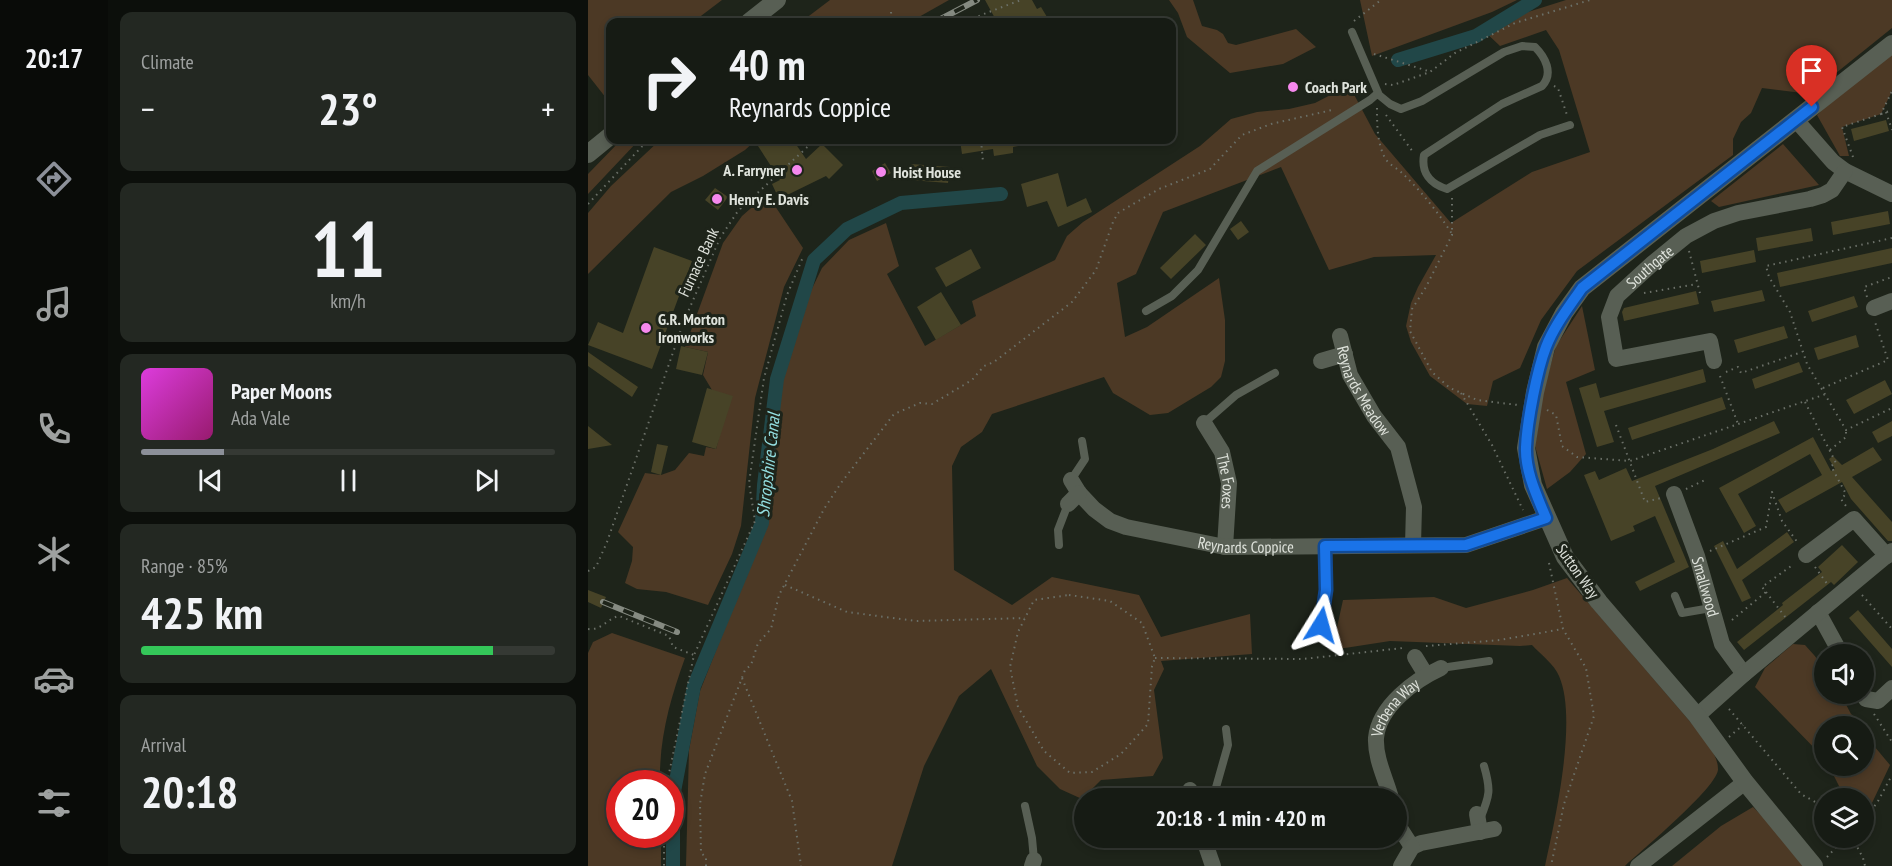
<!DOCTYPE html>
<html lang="en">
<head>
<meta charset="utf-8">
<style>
  :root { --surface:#161b14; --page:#232822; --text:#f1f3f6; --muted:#9ea1a0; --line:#353934; --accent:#8c9099 }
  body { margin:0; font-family:"PT Sans Narrow",sans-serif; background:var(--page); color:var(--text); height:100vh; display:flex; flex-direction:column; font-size:22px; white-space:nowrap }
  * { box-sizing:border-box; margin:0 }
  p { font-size:20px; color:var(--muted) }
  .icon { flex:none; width:33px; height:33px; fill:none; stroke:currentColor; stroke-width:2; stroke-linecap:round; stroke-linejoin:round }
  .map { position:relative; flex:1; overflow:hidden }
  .drawer { display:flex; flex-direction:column; gap:12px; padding:12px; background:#0c0f0b; width:480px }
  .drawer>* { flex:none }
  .top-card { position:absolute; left:18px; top:18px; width:570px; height:126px; border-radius:12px; box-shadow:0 3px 9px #0003,0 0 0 2px var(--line); background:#161b14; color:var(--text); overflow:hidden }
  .controls { position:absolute; left:1226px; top:644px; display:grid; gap:12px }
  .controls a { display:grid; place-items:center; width:60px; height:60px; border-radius:50%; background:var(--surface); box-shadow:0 3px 9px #0003,0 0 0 2px var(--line); font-size:30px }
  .speed { position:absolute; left:18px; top:770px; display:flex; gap:12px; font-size:30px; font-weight:700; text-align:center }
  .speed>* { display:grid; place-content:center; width:78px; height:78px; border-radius:50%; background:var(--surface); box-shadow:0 3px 9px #0003,0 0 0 2px var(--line); line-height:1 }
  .speed .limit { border:9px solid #d22; background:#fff; color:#111 }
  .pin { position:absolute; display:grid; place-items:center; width:51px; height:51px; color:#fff; margin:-62px -26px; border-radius:50% 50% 50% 0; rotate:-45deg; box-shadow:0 0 6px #0007 }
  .pin .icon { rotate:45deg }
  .me { position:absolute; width:66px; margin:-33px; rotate:8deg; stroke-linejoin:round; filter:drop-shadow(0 0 4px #0008) }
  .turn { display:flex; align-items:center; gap:21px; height:126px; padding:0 24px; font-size:27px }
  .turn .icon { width:78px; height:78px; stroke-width:2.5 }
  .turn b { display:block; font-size:42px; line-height:51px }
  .big { font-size:45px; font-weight:700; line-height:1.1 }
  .drawer .card { flex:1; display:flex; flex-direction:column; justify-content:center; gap:9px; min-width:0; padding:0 21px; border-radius:12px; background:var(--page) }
  .drawer .dial { align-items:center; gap:0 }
  .dial b { font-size:78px; line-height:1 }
  .song { display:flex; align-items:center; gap:18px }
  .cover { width:72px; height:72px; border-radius:9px; background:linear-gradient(135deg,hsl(300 70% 55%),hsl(320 70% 35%)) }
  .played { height:6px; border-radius:3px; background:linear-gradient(90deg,var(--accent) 20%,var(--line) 20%) }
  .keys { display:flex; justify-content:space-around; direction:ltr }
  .heat { display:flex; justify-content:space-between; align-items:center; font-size:33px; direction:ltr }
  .charge { height:9px; border-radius:4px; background:linear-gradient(90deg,#34c759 85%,var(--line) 0) }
  .trip { position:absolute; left:486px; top:788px; width:333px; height:60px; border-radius:30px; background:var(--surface); box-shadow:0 3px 9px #0003,0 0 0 2px var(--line); font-weight:700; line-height:60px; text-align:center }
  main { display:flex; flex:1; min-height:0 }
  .tabs { display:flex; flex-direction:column; width:108px; justify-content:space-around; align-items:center; background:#090b08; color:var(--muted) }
  .tabs .icon { width:42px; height:42px }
  .tabs .active { color:var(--accent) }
  .tabs b { font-size:27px; color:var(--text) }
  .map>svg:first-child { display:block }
  .green { fill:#4c3925 }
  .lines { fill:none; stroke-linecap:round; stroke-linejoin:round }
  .canal { stroke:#214748; stroke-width:14 }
  .building { fill:#474327 }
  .path { stroke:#6b7068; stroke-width:2; stroke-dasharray:1.5 4.5; stroke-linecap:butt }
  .lane { stroke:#585f54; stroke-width:8 }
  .street { stroke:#585f54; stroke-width:16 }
  .secondary { stroke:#585f54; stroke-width:18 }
  .rail-casing { stroke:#858a81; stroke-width:6 }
  .rail { stroke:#1e241a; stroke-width:4; stroke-dasharray:11; stroke-linecap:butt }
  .route-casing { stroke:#114b97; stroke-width:15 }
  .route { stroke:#1a73e8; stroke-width:10 }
  .poi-dot { fill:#f688ed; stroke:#1e241a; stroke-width:2 }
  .labels { text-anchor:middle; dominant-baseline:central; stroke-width:6; stroke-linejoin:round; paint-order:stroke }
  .poi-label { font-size:16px; font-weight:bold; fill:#dfe3dc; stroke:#1e241a; text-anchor:start }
  .street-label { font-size:16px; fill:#dfe3dc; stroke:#1e241a }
  .water-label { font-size:18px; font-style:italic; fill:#93dee0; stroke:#1e241a }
</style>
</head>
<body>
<main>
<nav class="tabs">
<b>20:17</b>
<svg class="icon active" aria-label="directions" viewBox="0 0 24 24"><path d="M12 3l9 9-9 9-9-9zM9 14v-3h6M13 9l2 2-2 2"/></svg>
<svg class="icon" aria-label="music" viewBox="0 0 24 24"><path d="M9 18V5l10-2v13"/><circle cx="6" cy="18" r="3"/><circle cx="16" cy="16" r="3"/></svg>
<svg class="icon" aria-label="phone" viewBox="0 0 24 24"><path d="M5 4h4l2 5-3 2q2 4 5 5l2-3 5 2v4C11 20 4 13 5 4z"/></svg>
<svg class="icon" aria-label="climate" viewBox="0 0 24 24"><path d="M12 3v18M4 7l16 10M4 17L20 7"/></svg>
<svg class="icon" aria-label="car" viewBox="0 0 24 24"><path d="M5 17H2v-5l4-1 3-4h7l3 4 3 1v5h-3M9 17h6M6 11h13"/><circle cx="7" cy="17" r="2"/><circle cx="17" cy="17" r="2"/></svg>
<svg class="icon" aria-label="filters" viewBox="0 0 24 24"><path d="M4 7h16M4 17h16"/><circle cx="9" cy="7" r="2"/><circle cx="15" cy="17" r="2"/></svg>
</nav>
<section class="drawer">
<div class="card"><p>Climate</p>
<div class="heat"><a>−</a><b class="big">23°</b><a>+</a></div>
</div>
<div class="card dial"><b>11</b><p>km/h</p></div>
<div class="card">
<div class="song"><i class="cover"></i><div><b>Paper Moons</b><p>Ada Vale</p></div></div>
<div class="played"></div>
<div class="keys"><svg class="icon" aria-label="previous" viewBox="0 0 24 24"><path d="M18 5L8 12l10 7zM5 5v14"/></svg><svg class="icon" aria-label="pause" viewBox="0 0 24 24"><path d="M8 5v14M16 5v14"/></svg><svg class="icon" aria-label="next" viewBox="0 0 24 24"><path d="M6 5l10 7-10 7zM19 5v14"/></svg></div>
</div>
<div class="card"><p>Range · 85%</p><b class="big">425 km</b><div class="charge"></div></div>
<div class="card"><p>Arrival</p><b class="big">20:18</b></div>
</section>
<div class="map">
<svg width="1304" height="866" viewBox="0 0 1304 866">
  <rect width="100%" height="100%" fill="#1e241a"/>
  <path class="green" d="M0 0H134L105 22H22V103L0 75Z
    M242 0H361L322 22H213Z
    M581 0H605L614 26 629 30 635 34 640 43 648 45 708 29 728 47 695 64 642 73 599 37 590 13Z
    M772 0H929L904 12 784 56Z
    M978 0H1304V28L1222 94 1174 88 1163 113 1153 122 1145 139V155L989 271 953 320 932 368 905 381 899 406 879 404 842 376 823 342 818 326 823 303 830 287 848 255 786 257 741 270 693 167 575 212 548 274 529 283 537 337 559 327 631 278 637 320V361L633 377 623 387 580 413 562 415 525 393 516 377 404 414 394 432 373 447 364 466 366 570 424 605 464 577 551 595 573 637 662 614 664 654 573 661 576 669 566 690 575 758 565 776 513 780 494 799 472 789 449 766 403 669 371 696 336 766 304 866H98L101 750 112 691 168 549 181 510 179 452 192 377 215 307 234 268 261 240 298 223 311 266 299 274 337 346 388 316 384 301 467 260 479 236 495 222 612 146 643 119 669 112 701 109 727 103 756 88 762 87 787 134 863 223 944 172 1002 152 971 50 958 30 912 46 892 27Z
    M1304 51V91L1293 114 1254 127 1261 156H1252L1229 115 1269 77Z
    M33 140H51L0 194V174Z
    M72 140H168L157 150 115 176 83 192 0 274V213L23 186Z
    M1195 144 1231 185 1131 207 1123 201Z
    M179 194 215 248 196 287 167 398 153 526 144 554 120 605 78 592 49 589 37 583 44 561 45 547 30 532 57 473 73 475 87 470 101 453 116 456 118 447 128 449 136 419 124 390 115 375 120 352 97 347 135 243 154 216Z
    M994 306 1007 370 978 382 998 454 982 472 959 489 947 446 955 392 968 346Z
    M979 578 1111 732C1118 742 1130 755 1130 769 1131 786 1053 851 1037 866H957C967 820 990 719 971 676 967 665 952 654 944 645L932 646 802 641 744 650 755 600 846 597 878 608 945 590Z
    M24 633 97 658C82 700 71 738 72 783H32V834H73V866H0V653L5 642Z
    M1205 644 1217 645C1236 666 1236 665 1236 693H1252L1263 714 1283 732 1275 735V726H1236V758L1167 687 1177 668Z
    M1281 740 1302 765 1284 803 1275 812V798H1261L1252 788 1243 770 1247 765H1275V741Z
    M1165 807 1184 826 1216 866H1084L1133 826Z"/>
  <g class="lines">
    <path class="canal" d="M810 60 888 36 947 0
      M85 866V797L106 686 174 523 176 485 189 379 226 260 259 229 313 203 413 194"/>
  </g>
  <path class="building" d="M397 0H444L449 9 453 7 459 17 448 22H409Z
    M1298 120 1301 131 1266 141 1263 129Z
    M179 140H205L218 159 234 144 255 165 241 179 238 176 191 199 184 184 192 180 170 146Z
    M372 140H429L430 146 425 147V153L406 156 405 149 374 154Z
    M297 163 303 173 289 181 284 171Z
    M323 164 362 167 360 183 322 180Z
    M470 173 479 207 498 198 504 212 470 227 459 201 439 207 433 184Z
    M127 188 140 197 130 210 117 200Z
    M1300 211 1302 224 1245 235 1243 222Z
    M653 221 661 232 650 240 642 229Z
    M1223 228 1225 241 1170 251 1168 238Z
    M607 234 618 245 583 279 572 268Z
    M66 247 104 261 64 369 0 345 10 322 35 333Z
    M1304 248V263L1192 287 1189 273Z
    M383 249 393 268 358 287 347 268Z
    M1166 250 1168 262 1114 273 1112 261Z
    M1174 290 1177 301 1126 312 1123 301Z
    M1108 291 1111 304 1036 321 1034 312 1036 308Z
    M353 292 373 325 348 340 329 307Z
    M1266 296 1270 307 1224 322 1220 311Z
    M1196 326 1200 338 1150 353 1146 340Z
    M1268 335 1271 347 1230 360 1226 348Z
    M93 346 120 352 114 375 88 369Z
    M0 352 50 387 44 397 0 366Z
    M1211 362 1215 372 1167 389 1164 379Z
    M1115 369 1118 382 1016 411 1026 442 1009 447 991 388 1008 383 1012 398Z
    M1297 380 1304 394 1266 414 1258 400Z
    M119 388 145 396 128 449 104 442Z
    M1134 397 1138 409 1044 440 1040 428Z
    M1186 421 1192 433 1067 486 1101 567 1052 591 1047 582 1087 562 1067 516 1045 526 1047 531 1023 541 996 475 1007 471 1011 480 1038 468 1044 481 1125 449Z
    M1304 421V436L1290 443 1284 432Z
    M0 426 24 445 0 449Z
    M1225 437 1243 471 1247 469 1241 459 1245 456 1254 465 1285 447 1294 460 1264 477 1304 522V541H1300L1263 499 1254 482 1198 513 1190 500 1234 475 1222 454 1150 494 1168 526 1156 533 1131 488Z
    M69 444 80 446 73 475 63 472Z
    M1199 532 1206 542 1154 580 1163 598 1154 602 1126 546 1135 541 1149 569Z
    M1254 545 1270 562 1246 585 1243 582 1156 650 1149 642 1195 605 1194 603 1234 572 1230 567Z
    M0 590 18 597 13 608 0 602Z
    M1270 610 1304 649V667L1261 618Z"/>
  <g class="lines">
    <path class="path" d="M303 12 304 22
      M766 21 793 0
      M380 22 393 15 433 0
      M786 54 840 71
      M797 84 805 85 842 72 867 53 927 23 1002 0
      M966 86 970 88 979 115
      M789 108C789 124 789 143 797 158 800 164 809 168 814 173 833 191 850 212 864 234
      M1298 112 1304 130
      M1293 114 1304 110
      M798 115 825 152
      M393 140 395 162
      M1265 157 1254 127 1293 114 1304 91
      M864 198V235L838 287 824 309 822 331 844 372 862 388 889 400 930 405
      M0 204 60 140
      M1304 238 1178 266 1181 277 1202 312 1219 364 1258 430 1304 408
      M1101 251 1113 297
      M1056 293 1109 284
      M1279 297 1276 287 1304 277
      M1138 372 1150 367 1153 373 1214 352
      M1132 376 1150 424
      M1235 388 1300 360 1287 322
      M873 393 904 445 935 510
      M1217 402 1248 463 1243 466 1258 494 1253 499 1258 506
      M959 410 968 415 974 446 989 457 1042 461 1238 394
      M1028 425 1057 502 1073 498
      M1242 450 1258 437V430
      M1098 489 1117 480
      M1122 551 1178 527 1184 492 1194 521 1210 543
      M961 563 975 629 998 668 1006 716 976 804 963 866
      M1227 567 1240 585
      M0 571 8 567 19 542 96 321 132 238 150 211 227 140
      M197 585 259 612 328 621 437 618
      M1178 592 1198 618
      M481 595 522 601 554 623 567 658 564 666 560 724 533 754 504 772 482 773 456 751 430 707 422 667 430 632 446 600Z
      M1274 595 1304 629
      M1144 620 1178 592 1174 587 1206 564
      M0 629C13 631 20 618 31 616L81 636 85 647 106 655
      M838 646 912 640 975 629
      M567 658 715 659 815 648
      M154 678 204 801 213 866
      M1141 709 1213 794 1236 807
      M1286 714 1304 742
      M1141 737 1155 725
      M79 783 106 655 167 521 161 483 176 378 199 295 215 257
      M1275 820 1289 803 1304 775
      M76 834V866
      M1264 837 1275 858 1277 866
      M1239 857 1258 837
      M118 866V857L113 853 112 804 117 774 157 670 163 665 170 643 183 629 191 595 236 509 253 483 306 414 332 403 344 404 384 380 396 366 406 362 484 302 508 270 525 222 530 213 571 189 622 169 654 135 683 124 744 110"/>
    <path class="lane" d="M764 32 791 95 802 104 813 109 834 101 916 52 934 46 947 47C957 57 966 73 954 86L914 104 836 155C833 172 842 184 859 189L952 135 982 125
      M558 311 584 296 610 270 669 171 782 100 790 93
      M616 423 648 395 687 373
      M483 480 497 459 494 441
      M471 545 470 530 480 504
      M1087 596 1094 613 1123 608
      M733 625 738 590 737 546
      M853 668 901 661
      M625 798 640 745 638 729
      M437 806 444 838 446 860
      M892 819C902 795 903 790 896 766"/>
    <g class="street">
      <path d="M1208 120 1245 162 1257 171 1304 194"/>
      <path d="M1286 308 1304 301"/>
      <path id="s1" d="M752 336 762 375 786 416 810 447 826 507 825 545"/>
      <path d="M733 361 757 354"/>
      <path id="s2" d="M1126 361 1122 341 1028 359 1021 317 1029 296 1065 263 1098 236 1126 221 1150 213 1222 199 1235 195 1244 190 1257 171"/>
      <path id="s3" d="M616 423 634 452 641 483 637 547"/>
      <path id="s4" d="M483 480 491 493 506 509 522 521 538 527 637 547 878 545 958 518"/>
      <path id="s5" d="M1086 494 1109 556 1134 644 1156 674"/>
      <path d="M480 504 491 493"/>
      <path d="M1218 555 1266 519 1299 556"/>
      <path d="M1230 612 1253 654"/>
      <path d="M827 657 838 675"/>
      <path d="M1275 693 1278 699 1290 701 1304 688"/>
      <path d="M1109 716 1156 674 1304 551"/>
      <path d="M602 790 604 798"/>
      <path id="s6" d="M803 798C798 779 787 759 788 738 791 706 827 680 853 668"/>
      <path d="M889 814 892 832"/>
      <path d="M808 822 824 847"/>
      <path d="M615 837 625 866"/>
      <path d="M824 847 833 843 906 829"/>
      <path d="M444 866 446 860"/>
      <path d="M813 866 824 847"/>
      <path d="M1050 866 1157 782"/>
    </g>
    <path class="secondary" d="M161 22 189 0
      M0 154 22 136
      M1226 866 1157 782 1109 716 1011 602 977 557 945 485 938 448 947 392 958 347 976 313 994 288 1304 44"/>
    <g class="rail-casing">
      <path id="rail" d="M347 22 389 0
        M15 602 89 632"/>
    </g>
    <use href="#rail" class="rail"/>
  </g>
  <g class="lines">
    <g class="route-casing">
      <path id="route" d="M733 625 738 590 737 546 878 545 958 518C949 496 937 471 938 447 939 422 949 370 958 347 966 326 981 307 994 288L1224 107"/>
    </g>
    <use href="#route" class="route"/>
  </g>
  <g class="poi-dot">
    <circle cx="705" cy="87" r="6"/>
    <circle cx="209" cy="170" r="6"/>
    <circle cx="293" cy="172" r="6"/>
    <circle cx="129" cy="199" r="6"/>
    <circle cx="58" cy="328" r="6"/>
  </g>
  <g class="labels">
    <g class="poi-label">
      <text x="717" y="87">Coach Park</text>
      <text x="197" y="170" text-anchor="end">A. Farryner</text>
      <text x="305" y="172">Hoist House</text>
      <text x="141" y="199">Henry E. Davis</text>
      <text x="70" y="319">G.R. Morton<tspan x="70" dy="18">Ironworks</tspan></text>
    </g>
    <g class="street-label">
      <text transform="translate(110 262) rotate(-65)">Furnace Bank</text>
      <text stroke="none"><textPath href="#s2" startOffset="225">Southgate</textPath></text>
      <text stroke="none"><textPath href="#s1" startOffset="60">Reynards Meadow</textPath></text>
      <text stroke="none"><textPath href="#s3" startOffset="64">The Foxes</textPath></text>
      <text stroke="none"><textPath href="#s4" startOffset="196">Reynards Coppice</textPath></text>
      <text transform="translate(990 571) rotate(55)">Sutton Way</text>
      <text stroke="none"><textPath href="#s5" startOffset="98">Smallwood</textPath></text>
      <text stroke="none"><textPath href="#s6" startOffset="99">Verbena Way</textPath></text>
    </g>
    <g class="water-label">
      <text transform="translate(180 465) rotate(-84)">Shropshire Canal</text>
    </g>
  </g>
</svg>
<div class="controls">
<a><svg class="icon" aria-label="sound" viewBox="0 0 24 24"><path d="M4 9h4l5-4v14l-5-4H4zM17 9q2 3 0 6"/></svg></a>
<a><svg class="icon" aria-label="search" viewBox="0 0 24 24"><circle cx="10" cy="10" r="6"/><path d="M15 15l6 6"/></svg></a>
<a><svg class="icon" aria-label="layers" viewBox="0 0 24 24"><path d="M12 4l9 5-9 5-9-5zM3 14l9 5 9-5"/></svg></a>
</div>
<div class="speed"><div class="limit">20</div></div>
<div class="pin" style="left:1224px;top:107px;background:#d93025"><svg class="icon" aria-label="arrive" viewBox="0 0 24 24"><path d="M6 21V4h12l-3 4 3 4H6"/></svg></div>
<svg class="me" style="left:733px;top:625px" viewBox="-20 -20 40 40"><path d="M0-17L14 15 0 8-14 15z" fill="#1a73e8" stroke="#fff" stroke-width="4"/></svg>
<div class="trip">20:18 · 1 min · 420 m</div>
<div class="top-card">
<div class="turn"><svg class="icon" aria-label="right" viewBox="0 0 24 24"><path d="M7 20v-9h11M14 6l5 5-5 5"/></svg><div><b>40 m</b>Reynards Coppice</div></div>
</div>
</div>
</main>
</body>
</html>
